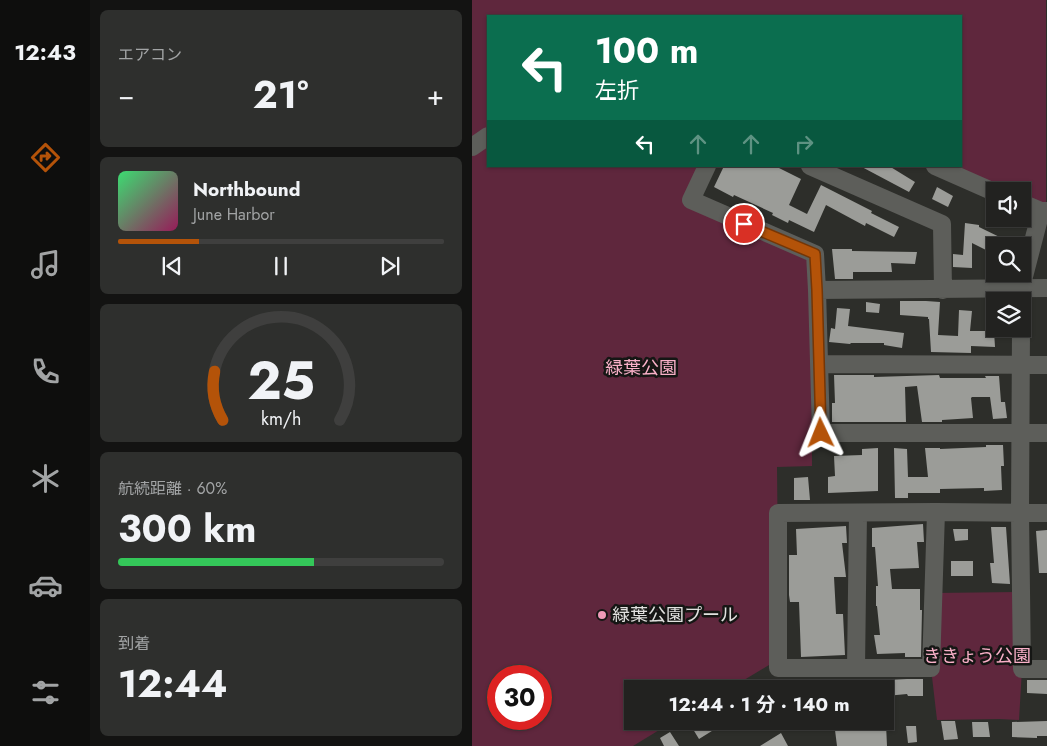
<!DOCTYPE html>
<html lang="ja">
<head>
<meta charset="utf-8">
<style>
  :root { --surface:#222220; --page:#2e2f2d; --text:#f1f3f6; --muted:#a2a4a5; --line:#3f3f3e; --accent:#b45309 }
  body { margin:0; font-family:Jost,"Noto Sans JP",sans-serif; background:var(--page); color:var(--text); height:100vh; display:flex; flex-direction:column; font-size:19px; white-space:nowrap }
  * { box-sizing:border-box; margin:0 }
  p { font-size:16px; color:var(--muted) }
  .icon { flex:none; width:28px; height:28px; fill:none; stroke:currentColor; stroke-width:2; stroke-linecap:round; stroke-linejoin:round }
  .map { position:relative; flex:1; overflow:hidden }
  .side { display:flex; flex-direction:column; gap:10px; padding:10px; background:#131312; width:382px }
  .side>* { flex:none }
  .banner { position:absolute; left:15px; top:15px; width:475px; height:152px; border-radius:0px; box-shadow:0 1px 4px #0004,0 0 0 1px var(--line); background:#0b6e4f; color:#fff; overflow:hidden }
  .buttons { position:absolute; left:514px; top:182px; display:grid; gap:10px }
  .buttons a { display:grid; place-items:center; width:45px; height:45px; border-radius:0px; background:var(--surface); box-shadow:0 1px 4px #0004,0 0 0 1px var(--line); font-size:25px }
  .speed { position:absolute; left:15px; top:665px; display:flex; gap:10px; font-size:25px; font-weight:700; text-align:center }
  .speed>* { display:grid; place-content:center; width:65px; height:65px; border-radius:50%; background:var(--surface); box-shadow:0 1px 4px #0004,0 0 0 1px var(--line); line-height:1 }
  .speed .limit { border:8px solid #d22; background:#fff; color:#111 }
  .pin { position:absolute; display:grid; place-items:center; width:42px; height:42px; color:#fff; margin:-21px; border:2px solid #fff; border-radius:50%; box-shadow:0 1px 5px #0007 }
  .me { position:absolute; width:55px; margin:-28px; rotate:358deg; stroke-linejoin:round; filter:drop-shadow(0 0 4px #0008) }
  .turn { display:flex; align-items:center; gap:18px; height:105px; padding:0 25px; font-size:22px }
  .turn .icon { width:65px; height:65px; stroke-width:2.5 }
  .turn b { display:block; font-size:35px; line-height:42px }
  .lanes { display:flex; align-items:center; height:48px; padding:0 25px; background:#0003; justify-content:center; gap:25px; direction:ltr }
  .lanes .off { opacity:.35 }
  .big { font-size:38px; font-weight:700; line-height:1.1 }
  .side .card { flex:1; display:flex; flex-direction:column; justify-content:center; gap:8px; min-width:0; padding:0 18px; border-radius:8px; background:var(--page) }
  .side .dial { align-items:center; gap:0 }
  .dial svg { height:130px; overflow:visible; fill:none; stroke:var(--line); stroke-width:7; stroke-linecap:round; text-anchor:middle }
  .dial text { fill:var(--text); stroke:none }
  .song { display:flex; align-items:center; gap:15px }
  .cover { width:60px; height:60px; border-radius:8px; background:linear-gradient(135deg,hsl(140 70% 55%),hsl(330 70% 35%)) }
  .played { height:5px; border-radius:2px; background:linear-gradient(90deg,var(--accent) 25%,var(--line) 25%) }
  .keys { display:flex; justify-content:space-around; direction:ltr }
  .heat { display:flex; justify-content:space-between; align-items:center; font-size:28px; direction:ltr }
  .charge { height:8px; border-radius:4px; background:linear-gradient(90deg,#34c759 60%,var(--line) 0) }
  .trip { position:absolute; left:152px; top:680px; width:270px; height:50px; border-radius:0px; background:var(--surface); box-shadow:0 1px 4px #0004,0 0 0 1px var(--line); font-weight:700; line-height:50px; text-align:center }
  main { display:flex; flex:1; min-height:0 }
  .menu { display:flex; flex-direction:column; width:90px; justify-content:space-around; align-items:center; background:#0e0e0d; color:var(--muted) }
  .menu .icon { width:35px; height:35px }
  .menu .selected { color:var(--accent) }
  .menu b { font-size:22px; color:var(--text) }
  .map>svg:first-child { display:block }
  .green { fill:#5f273d; fill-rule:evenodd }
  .building { fill:#9b9c98 }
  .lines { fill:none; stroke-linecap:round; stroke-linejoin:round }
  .minor { stroke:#5d5e5a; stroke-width:18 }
  .route-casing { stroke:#753606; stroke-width:12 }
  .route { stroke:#b45309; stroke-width:9 }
  .poi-dot { fill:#ef9ab8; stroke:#151614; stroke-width:2 }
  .labels { text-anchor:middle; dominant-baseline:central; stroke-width:5; stroke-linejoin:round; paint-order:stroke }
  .park-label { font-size:18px; fill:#f9b0c8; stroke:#151614 }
  .poi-label { font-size:18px; fill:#e1e1df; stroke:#151614; text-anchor:start }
</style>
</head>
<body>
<main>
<nav class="menu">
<b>12:43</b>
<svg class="icon selected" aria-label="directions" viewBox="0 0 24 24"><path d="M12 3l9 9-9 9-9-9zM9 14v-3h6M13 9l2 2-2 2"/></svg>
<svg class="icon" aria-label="music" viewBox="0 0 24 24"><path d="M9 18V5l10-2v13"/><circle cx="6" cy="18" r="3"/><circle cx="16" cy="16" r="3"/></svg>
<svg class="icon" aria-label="phone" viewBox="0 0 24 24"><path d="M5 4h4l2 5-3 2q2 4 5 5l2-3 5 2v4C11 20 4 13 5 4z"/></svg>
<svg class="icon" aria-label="climate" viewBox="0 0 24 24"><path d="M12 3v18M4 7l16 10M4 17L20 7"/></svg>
<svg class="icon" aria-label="car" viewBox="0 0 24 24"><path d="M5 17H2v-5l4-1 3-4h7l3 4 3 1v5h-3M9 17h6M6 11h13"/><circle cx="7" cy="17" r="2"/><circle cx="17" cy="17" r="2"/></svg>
<svg class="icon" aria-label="filters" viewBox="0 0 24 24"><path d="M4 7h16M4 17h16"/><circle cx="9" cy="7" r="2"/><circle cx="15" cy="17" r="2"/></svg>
</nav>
<section class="side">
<div class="card"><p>エアコン</p>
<div class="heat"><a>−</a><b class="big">21°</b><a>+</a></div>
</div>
<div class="card">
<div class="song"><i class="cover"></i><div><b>Northbound</b><p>June Harbor</p></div></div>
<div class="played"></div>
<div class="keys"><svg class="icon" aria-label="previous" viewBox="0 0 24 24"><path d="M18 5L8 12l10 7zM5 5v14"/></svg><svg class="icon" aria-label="pause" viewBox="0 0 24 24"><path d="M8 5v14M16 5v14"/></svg><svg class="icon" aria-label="next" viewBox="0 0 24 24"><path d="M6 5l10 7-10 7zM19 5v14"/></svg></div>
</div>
<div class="card dial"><svg viewBox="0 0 100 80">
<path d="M14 69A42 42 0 1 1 86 69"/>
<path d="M14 69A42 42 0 0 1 9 39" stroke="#b45309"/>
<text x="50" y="56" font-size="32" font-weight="700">25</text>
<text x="50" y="72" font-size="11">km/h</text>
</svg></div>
<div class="card"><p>航続距離 · 60%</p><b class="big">300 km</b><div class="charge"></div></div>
<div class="card"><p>到着</p><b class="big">12:44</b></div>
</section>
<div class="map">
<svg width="575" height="746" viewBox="0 0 575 746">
  <rect width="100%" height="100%" fill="#2d2e2a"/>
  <path class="green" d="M0 0H574V211L550 203V191H522L463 166H489V16H16V166H230L215 201 339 262 340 466 305 467 307 659 257 689H161V721H202L161 746H0ZM26 676H69V719H26Z
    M550 592V669L547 720 527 719 465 720 459 668 462 593Z"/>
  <path class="building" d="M252 166H303L329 179 317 205 335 214 349 185 400 211 399 213 427 227 422 237 394 223 393 226 354 205 342 232 317 220 316 223 300 215 301 213 262 195 261 197 242 187Z
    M388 166H417L443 182 437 192Z
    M465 187 481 196 476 207 460 199Z
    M493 223 507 225V227L546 246H522V254L500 243V268L481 267V254L491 255Z
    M360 249H380V251L445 252 443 264 419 263 420 272H381V279H363Z
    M428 301H454L468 302 466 335 486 336 487 310 500 311 498 331H522L523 347 499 346V353L459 352 457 319H456V317L428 315Z
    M394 302 408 304 407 313 394 312Z
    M365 308 378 309 376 326 432 333 430 348 412 345V343H379L378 344 357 342 359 328 363 329Z
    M362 375H402V377L467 375 468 378H514L513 376H527L529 402H533L535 418 521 419 518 397H500L499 398 501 418 470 420V422H450L445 386 433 387 434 422H360V403H363Z
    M514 445H531L532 466H529L530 490 512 491V488L468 489V493H436V498H423L422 448 435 449 436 477H456L453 448H468V449L514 447Z
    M406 448V491L356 493V477L363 476 362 456 390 455V449Z
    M336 477 338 500H322V478Z
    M451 524 452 542H445L447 568 418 569 420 589H448V610H450L449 657H433V653L405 654 402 635H408L405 606H404V586H406L403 547H400V528Z
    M374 526 375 543H370L374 577H362L364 614H371L373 655 329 657 327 602H318L317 595V555H325L324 529Z
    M519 527H534L538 584 520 583 518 563H522Z
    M481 529H496V540L483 541Z
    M575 530V573H567L564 531Z
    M479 561H501V576H479Z
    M394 679 396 689H378L377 680Z
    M435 679H451V696H436L435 694 414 696V680Z
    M555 680H575V694L555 693Z
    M216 721H256L227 739Z
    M469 721H483L486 739 472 740Z
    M575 721V736H565V738L540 737V722Z
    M362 722H377V724H414L415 746H365Z
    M500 722H516L518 737H501Z
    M434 726H444L445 742 436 743Z
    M198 732 207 746H192L188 738Z
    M309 733 316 746H288Z"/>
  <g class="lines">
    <path class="minor" d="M0 147 16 136
      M235 166 219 200 343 254 345 290 349 433H575
      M338 166 470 224 471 290
      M463 166 522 192
      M550 203 569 211H575
      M345 290 575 288
      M549 301V288L569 211
      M549 329 548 513 550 669H575
      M347 364 575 365
      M464 512 459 668H306V513L464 512 575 513
      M384 668 386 513"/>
  </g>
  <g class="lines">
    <g class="route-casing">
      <path id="route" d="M272 224 343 254 345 290 349 433"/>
    </g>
    <use href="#route" class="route"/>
  </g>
  <circle class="poi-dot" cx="130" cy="615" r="5"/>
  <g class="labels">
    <g class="park-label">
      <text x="169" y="368">緑葉公園</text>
      <text x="505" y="656">ききょう公園</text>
    </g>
    <g class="poi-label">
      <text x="140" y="615">緑葉公園プール</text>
    </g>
  </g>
</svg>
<div class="buttons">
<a><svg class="icon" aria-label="sound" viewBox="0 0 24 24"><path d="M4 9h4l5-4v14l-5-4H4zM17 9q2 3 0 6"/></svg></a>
<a><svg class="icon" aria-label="search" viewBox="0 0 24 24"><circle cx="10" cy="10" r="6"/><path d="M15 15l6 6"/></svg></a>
<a><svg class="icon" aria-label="layers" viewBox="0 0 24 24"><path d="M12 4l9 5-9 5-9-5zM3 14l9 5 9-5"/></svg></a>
</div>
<div class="speed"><div class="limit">30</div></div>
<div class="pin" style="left:272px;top:224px;background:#d93025"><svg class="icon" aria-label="arrive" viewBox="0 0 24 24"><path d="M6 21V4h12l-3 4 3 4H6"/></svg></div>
<svg class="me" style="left:349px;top:433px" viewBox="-20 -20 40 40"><path d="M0-17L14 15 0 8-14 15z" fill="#b45309" stroke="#fff" stroke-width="4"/></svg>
<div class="trip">12:44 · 1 分 · 140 m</div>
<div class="banner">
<div class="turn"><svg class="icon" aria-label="left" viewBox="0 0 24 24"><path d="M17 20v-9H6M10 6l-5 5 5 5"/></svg><div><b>100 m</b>左折</div></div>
<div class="lanes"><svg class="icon" aria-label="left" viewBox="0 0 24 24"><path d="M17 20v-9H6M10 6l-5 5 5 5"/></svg><svg class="icon off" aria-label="ahead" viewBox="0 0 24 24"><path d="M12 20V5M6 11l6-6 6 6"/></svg><svg class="icon off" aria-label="ahead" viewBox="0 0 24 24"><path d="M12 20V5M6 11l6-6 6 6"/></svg><svg class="icon off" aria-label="right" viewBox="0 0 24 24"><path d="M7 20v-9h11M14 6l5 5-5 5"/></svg></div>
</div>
</div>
</main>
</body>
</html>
